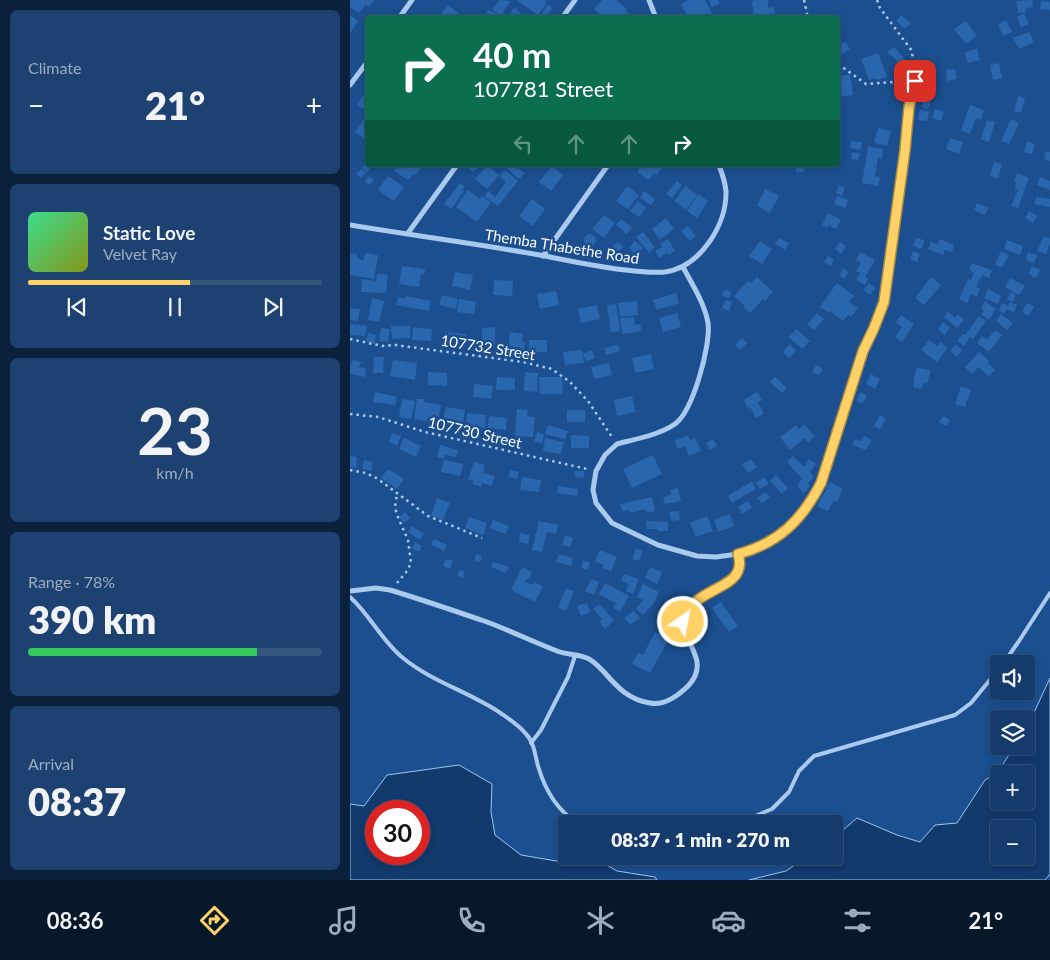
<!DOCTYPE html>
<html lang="en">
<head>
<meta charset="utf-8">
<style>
  :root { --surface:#143b6b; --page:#1d4271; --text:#f1f3f6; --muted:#9dadc1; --line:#33557e; --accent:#ffd166 }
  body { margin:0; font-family:Lato,sans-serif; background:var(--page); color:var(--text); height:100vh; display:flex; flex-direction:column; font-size:19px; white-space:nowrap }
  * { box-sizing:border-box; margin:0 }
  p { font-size:16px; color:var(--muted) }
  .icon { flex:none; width:28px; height:28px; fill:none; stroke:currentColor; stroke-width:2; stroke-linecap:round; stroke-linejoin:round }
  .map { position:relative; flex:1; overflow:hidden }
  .details { display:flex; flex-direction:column; gap:10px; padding:10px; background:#0b203b; width:350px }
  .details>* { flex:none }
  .top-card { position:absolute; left:15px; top:15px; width:475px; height:152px; border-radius:5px; box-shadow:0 2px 8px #0003,0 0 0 1px var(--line); background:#0b6e4f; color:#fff; overflow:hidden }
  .fabs { position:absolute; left:640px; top:655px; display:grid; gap:10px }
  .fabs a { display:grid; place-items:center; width:45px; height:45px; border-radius:5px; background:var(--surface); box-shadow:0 2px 8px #0003,0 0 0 1px var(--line); font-size:25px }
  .speed { position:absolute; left:15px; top:800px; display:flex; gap:10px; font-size:25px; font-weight:700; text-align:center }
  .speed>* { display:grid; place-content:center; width:65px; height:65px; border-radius:50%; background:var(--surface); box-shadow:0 2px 8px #0003,0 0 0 1px var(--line); line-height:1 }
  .speed .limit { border:8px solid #d22; background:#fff; color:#111 }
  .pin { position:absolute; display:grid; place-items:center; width:42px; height:42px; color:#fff; margin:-21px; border-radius:10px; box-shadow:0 2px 8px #0006 }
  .me { position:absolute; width:55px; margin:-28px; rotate:33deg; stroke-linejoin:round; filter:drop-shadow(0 0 4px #0008) }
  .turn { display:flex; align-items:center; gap:18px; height:105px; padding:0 25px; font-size:22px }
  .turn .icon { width:65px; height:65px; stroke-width:2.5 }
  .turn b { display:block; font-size:35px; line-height:42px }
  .lanes { display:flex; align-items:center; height:48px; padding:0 25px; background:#0003; justify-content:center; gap:25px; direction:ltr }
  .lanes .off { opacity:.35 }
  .big { font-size:38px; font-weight:800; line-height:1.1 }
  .details .card { flex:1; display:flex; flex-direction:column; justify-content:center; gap:8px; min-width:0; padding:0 18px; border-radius:8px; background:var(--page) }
  .details .dial { align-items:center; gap:0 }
  .dial b { font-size:65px; line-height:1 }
  .song { display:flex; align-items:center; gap:15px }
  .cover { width:60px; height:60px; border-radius:8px; background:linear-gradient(135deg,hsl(150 70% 55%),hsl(70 70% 35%)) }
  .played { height:5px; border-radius:2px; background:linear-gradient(90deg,var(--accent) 55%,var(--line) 55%) }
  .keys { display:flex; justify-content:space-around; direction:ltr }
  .heat { display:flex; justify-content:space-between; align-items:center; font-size:28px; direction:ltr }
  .charge { height:8px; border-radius:4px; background:linear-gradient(90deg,#34c759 78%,var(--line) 0) }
  .trip { position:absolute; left:208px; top:815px; width:285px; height:50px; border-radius:5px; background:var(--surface); box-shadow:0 2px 8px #0003,0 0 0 1px var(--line); font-weight:800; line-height:50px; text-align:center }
  .menu { display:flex; height:80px; justify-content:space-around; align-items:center; background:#08182b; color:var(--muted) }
  .menu .icon { width:35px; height:35px }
  .menu .current { color:var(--accent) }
  .menu b { font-size:22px; color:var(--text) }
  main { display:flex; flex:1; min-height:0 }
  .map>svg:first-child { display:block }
  .water { fill:#123a6d; stroke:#9cc4f0; fill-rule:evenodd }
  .building { fill:#2a66ad }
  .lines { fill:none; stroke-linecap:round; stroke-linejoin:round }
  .path { stroke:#a9c9ee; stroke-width:2.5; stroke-dasharray:2.5 4; stroke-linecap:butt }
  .lane { stroke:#a9c9ee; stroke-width:4 }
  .street { stroke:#a9c9ee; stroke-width:5 }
  .route-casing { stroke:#a68842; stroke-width:12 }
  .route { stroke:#ffd166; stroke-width:9 }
  .labels { text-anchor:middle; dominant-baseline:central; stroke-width:5; stroke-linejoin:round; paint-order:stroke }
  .street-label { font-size:15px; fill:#fff; stroke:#1b4f8f }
</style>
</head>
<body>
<main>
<section class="details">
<div class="card"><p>Climate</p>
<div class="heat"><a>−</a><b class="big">21°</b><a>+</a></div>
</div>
<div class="card">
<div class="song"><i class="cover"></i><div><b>Static Love</b><p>Velvet Ray</p></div></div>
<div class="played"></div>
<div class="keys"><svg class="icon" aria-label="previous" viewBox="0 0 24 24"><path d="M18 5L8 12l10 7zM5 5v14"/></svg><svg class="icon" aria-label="pause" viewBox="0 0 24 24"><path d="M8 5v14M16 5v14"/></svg><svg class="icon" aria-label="next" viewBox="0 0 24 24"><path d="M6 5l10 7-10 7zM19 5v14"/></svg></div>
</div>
<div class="card dial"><b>23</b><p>km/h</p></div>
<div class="card"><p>Range · 78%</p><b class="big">390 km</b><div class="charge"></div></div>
<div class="card"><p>Arrival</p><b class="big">08:37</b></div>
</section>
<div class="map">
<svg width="700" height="880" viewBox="0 0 700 880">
  <rect width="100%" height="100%" fill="#1b4f8f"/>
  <path class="water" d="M700 678V874L695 880H399L436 871 458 856H484V838L507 818 547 835 570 842 585 825 607 823 635 780 647 773 665 746H676V730ZM649 774H676V801H649ZM649 829H676V856H649Z
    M109 765 142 784 141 812 145 835 171 855 224 864 235 856H241L267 871 305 877 307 880H0V804L14 806 37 775ZM26 811H69V854H26Z"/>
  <path class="building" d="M0 0H22L24 1 19 7 16 4 9 13 0 7Z
    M150 0 160 1 151 16 142 10Z
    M166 0H197L195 2 197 3 188 15Z
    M252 0H266L277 9 276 11 283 16 251 18 248 15 249 13 244 9Z
    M338 0H355L364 17 338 18 331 4Z
    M359 0H368L370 4 361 7Z
    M406 0H418V8L424 7 425 16 404 18 402 1Z
    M682 0 683 7 675 9 676 12 668 13 666 1Z
    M691 1 700 2V10L690 9Z
    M198 4 203 8 195 18 191 15Z
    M98 5 111 15 109 18H88Z
    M164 8 177 18H157Z
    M138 10 147 14 145 18H134Z
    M674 13 679 24 671 27 667 17Z
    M0 15 8 21 0 33Z
    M551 15 561 23 555 29 546 21Z
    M656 20 662 32 653 36 648 24Z
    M616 21 627 36 616 44 604 29Z
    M679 32 684 42 669 49 663 38Z
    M495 42 500 49 488 56V43L489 45Z
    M544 47 553 57 556 65 549 68 547 61 537 52Z
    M627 49 630 60 617 63 615 52Z
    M528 53 537 77 527 80 526 78 519 80 511 59Z
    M649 63 652 78 643 80 640 65Z
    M489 66 490 76 500 74 503 95 488 97Z
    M605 69 607 79 597 81 596 70Z
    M578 70 586 71 583 90 575 88Z
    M575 90 582 92 580 99 574 97Z
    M14 94 18 97V111L7 105Z
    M668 96 675 98 671 113 664 111Z
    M574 99 581 102 578 109 571 107Z
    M620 105 634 110 631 120 626 118 620 134 611 130Z
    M585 109 594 112 591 121 582 118Z
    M570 110 579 111 577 121 568 120Z
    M16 116 18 117V141L5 132Z
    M661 119 669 123 659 144 651 141Z
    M637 120 645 122 639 142 631 139Z
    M528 128 541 131 537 146 524 143Z
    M600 138 613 142 609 154 596 149Z
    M501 141 512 142 511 150 500 148Z
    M677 141 685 144 682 154 674 152Z
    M518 147 533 149 532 159 528 158 525 176 530 177 528 186 512 183Z
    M696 151 700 152V161L694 159Z
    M502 152 510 153 508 160 501 159Z
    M644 162 652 164 648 179 640 176Z
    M16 163 21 167 17 172 12 168Z
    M48 165H70L72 166 65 176 63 174 58 180 44 171Z
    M120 165H126L128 167 123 172 118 167Z
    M137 165 149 175 137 189 125 179Z
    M161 165 167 169 168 168 175 173 169 179 157 169Z
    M292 165H314L307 175 304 173 299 180 287 172Z
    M445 165H453L455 171 447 173Z
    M202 166 213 175 201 191 189 182Z
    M11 169 16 173 11 178 6 174Z
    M155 170 168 181 148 206 134 196 139 191 145 197 156 182 149 176Z
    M667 173 679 178 668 208 661 206 668 190 665 189 666 181H664Z
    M19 176 24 180 19 185 15 182Z
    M38 176 54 187 44 201 28 190Z
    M690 177 700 181V190L687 185Z
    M327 181 332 185 322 198 316 194Z
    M110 183 115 186 112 190 114 191 101 209 94 204Z
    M489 185 495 188 492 196 486 193Z
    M277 186 289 195 278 209 266 201Z
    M336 186 347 195 336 210 324 201Z
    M415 189 429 196 420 213 407 206Z
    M118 190 130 199 132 196 141 202 127 222 106 207Z
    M294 191 305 199 301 205 290 198Z
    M348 194 358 201 347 218 337 211Z
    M487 196 498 200 495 208 484 204Z
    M686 197 700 199V207L685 204Z
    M182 199 195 209 183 226 169 216Z
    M288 201 296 208 289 217 280 211Z
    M627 203 638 208 635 215 624 210Z
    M679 211 687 216 683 223 675 218Z
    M478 213 491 220 486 229 478 225 477 228 472 225Z
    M254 215 265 223 254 238 242 229Z
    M316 218 324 229 310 240 302 229Z
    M271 219 282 227 277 234 266 225Z
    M338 226 346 236 340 241 331 231Z
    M293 232 305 247 299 253 286 237Z
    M234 240a6 6 0 1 1 12 0a6 6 0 1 1-12 0Z
    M694 236 700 238V244L696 254 687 251Z
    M429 238 439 243 435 250 425 244Z
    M566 238 574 240 572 249 563 246Z
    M318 239 325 251 318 255 317 253 309 258 305 251 312 247 310 244Z
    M590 239 604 245 602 252 595 250 593 255 578 249 581 242 588 245Z
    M657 240 673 246 670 255 654 249Z
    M285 241 293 248 286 255 279 248Z
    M410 241 422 249 412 264 399 256Z
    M268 242 273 247 267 253 262 247Z
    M490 242 496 246 491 254 485 249Z
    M563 251 570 254 567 262 560 259Z
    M651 251 659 255 652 268 645 264Z
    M510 252 525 260 515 277 518 279 515 285 506 280 510 273 506 271 511 263 506 260Z
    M678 252 687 255 684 263 676 260Z
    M0 253 7 254V259L14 260 15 253 28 255 24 279 0 275Z
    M478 256 484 260 481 266 474 262Z
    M622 263 642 270 639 278 632 275 626 287 630 289 627 297 621 294 617 303 609 299 618 279 621 280 624 273 619 270Z
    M52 266 75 269 74 275 71 274 69 287 49 284Z
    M682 266 690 270 686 278 678 274Z
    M493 268 499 272 494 279 489 276Z
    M105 272 123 275 120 290 102 286Z
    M27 274 38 275 36 293 11 292 12 279 26 281Z
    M407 277 423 292 415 301 413 299 400 313 393 307 395 306 384 296 398 281 401 283Z
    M581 277 591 285 574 305 565 298Z
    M660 278 675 286 669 295 655 287Z
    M144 280 163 281 162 296 143 295Z
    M487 283 504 296 499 302 508 308 501 317 498 315 493 321 480 311 479 313 470 307Z
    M519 283 526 288 520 295 513 290Z
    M376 289 382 293 378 299 372 295Z
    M638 289 651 296 648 304 634 298Z
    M206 291 209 305 190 309 187 294Z
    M661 292 666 295 663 302 657 299Z
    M326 293 329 303 307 310 303 300Z
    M92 295 108 299 106 309 89 305Z
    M56 296 81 301 79 311 46 305 48 297 55 299Z
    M22 298 34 301 29 322 18 320Z
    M109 299 126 302 124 314 107 312Z
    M376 300 382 302 379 311 372 308Z
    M287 301 288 315 270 317 268 303Z
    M635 301 646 309 639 320 631 314 634 310 631 308Z
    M660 302 667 305 664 312 657 309 654 313 649 311 652 303 658 306Z
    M677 303 684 306 679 316 672 312Z
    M266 304 270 331 261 332 257 305Z
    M247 305 250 319 231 323 228 309Z
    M0 308 10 309 8 321 0 320Z
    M598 312 605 318 608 314 614 320 607 328 594 317Z
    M327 313 331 327 313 332 309 318Z
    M467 313 474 319 464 330 457 324Z
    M651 314 663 323 657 330 646 321Z
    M551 315 564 324 552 342 545 337 552 327 546 322Z
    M629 316 636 321 623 339 620 337 614 346 607 341 613 334 615 335Z
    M284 317 285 325 290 324 292 331 272 334 270 318Z
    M593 322 600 327 595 335 588 330Z
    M0 324 17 326 15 336 0 335Z
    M41 326H60V338L42 339Z
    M63 327 82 329 81 341 62 340Z
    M145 327V345L133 346 132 328Z
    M31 328 40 329 38 342 29 341Z
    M446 329 460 341 452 349 439 337Z
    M645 330 652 335 639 352 627 343 632 336 637 340Z
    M98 332 116 334 115 346 97 344Z
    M160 332 173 334 172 342H175L174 353 158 351Z
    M18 333 26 335 25 344 16 342Z
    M392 338 397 343 390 350 385 345Z
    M179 340H197V352L179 353Z
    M579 340 587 346 591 342 598 348 587 362 571 350Z
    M440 344 446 351 439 358 433 352Z
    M606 344 612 350 607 357 600 351Z
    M268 345 270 351 256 355 254 348Z
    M232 350 234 363 215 365 213 352Z
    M242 350 245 358 236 361 233 354Z
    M629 352 639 361 638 363 645 370 639 376 628 367 622 374 615 367Z
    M301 354 304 369 285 373 282 358Z
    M24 357H34L33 373H23Z
    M3 360 11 362 9 367 16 368 15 377 0 374V366Z
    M43 360 67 363 65 380 40 376Z
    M259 363 262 375 244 379 241 367Z
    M466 365 473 369 469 375 462 372Z
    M566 368 581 370 577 383H574L571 389 563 387Z
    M78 372 97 373V386L78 385Z
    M175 372 188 373 187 392 174 391Z
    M521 374 530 379 525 389 516 384Z
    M147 377 165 378V390H146Z
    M189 377H212L213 394H190Z
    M425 377 437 388 432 393 420 382Z
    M124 384 143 386 141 399 123 397Z
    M611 386 621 390 615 407 605 404Z
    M25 392 47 397 45 405 23 402Z
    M407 392 412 400 408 402 414 414 406 418 400 407 398 409 394 400Z
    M511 392 517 396 512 404 506 400Z
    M282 396 286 412 267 416 264 400Z
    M52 399 65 401 61 419 49 417Z
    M67 399H74V402L91 405 89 417 83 416 82 422 64 419Z
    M96 407 115 410 113 423 93 420Z
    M167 409 178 410 177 416 185 417 183 437 165 436Z
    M217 410H235V422H217Z
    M117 413 136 415 135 428 116 426Z
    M530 415 536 419 530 429 524 426Z
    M139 416 157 418 156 430 137 428Z
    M593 416 600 420 596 426 589 422Z
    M454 424 465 437 458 442 455 438 440 450 430 437 446 425 449 429Z
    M198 425 218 431 215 439 195 434Z
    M187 432 194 434 192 444 184 441Z
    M42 433 51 436 47 446 39 442Z
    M221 435 239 436V448H221Z
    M338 435 340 440 345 438 351 451 339 456 335 446 328 449 324 441Z
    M514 436 522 440 516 450 502 445 505 439 511 441Z
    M54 438 71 446 66 457 49 449Z
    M195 438 214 442 211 454 193 451Z
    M363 439 367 446 360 450 356 443Z
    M90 445 108 450 106 457 95 455 94 459 87 457Z
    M303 455 312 474 282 488 273 469Z
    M0 456 7 457 6 468 0 467Z
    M443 456 454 467 459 459 466 464 460 472 464 477 458 483 460 486 454 493 447 486 452 479 437 462Z
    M401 459 407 467 398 473 392 464Z
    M14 460 23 462 21 471 12 469Z
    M94 460 113 464 110 476 91 472Z
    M124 462 135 465 133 473 145 476 141 486 132 483 131 487 122 484 124 481 118 479Z
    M38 469 54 479 47 489 31 478Z
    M160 470 169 472 167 479 158 477Z
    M225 471H234V478L225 477Z
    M426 475 438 488 432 494 420 481Z
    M172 477 191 480 189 492 170 490Z
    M414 477 419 484 410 489 406 483Z
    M402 481 406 489 382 503 378 496Z
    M480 482 493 489 487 502 484 500 478 511 467 506Z
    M208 486 228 489 227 496 207 493Z
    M328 488 331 501 315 504 313 497 321 495 320 490Z
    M415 492 420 497 412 503 407 498Z
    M302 497 305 511 297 513 296 509 280 513 279 510 272 511 270 504Z
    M87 498 100 503 93 520 81 516Z
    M398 501 402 508 392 514 388 507Z
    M329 511 330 520 321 521 319 512Z
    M55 512 60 518 54 523 49 517Z
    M380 514 384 526 368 532 364 520Z
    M357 516 363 531 346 537 340 523Z
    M119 517 137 523 133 535 115 528Z
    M143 520 159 526 156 534 140 528Z
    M189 521 208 525 206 534 197 532 192 552 182 550Z
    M296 521 318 522V531H308L307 529H297Z
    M62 526 74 534 70 540 58 532Z
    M170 533 180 535 178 544 169 542Z
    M215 535 223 538 220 547 212 545Z
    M84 539 97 545 94 551 81 545Z
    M65 542 72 546 69 552 62 548Z
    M286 548 293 551 289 561 282 559Z
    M250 550 267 557 261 571 252 568 254 565 245 562Z
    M126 554 132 556 130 562 124 561Z
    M209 554 223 558 221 566 206 562Z
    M96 559 103 561 100 569 93 566Z
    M233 561 240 562 238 570 231 568Z
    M143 562 159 567 156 573 141 567Z
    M172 567 182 572 179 579 178 578 175 582 183 585 184 582 193 586 185 602 161 590Z
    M300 567 312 572 307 584 295 578Z
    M109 570 115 571 113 578 107 576Z
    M274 574 289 579 283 594 276 591 278 584 271 581Z
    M242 579 249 582 244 595 235 591Z
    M255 583 279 596 270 612 263 608 266 603 249 594Z
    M293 584 309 592 303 604 293 615 286 609 293 600 287 597Z
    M216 588 224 591 216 611 208 608Z
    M371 602 388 626 379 632 362 608Z
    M237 603 240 612 231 616 227 606Z
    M249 604 264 620 255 629 249 622 252 619 243 609Z
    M284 611 290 618 280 625 274 618Z
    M305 632 319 639 300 673 282 664 288 652 293 655Z"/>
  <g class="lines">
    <path class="path" d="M454 0 458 18
      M527 0 530 8 562 51 564 71
      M488 64 516 84 555 81
      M0 339 32 346 45 345 173 362 202 369 220 382 238 401 262 437
      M0 414 28 417 75 432 237 469
      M0 470 16 473 28 479 78 516 132 538
      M47 583 57 571 61 563 58 540 47 515 45 507 47 493"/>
    <path class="lane" d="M0 597C20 615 32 641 53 658 81 681 119 692 149 712 159 719 169 725 176 734 184 742 185 755 188 766 195 790 207 811 229 824
      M653 664 669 641 700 593
      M181 743 191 730 218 677 225 656
      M386 824 422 809 439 792 449 771 464 756 605 715 621 703 649 669"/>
    <path class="street" d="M299 0 306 18
      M49 18 62 0
      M212 18 225 0
      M0 85 18 61
      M0 225C65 236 130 244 195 256 224 262 254 268 284 271 294 272 305 273 315 272 350 267 377 225 376 191 375 182 372 173 369 165
      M58 233 107 165
      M193 256 258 165
      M333 267C342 284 355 304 358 323 361 345 343 411 325 424 309 435 286 439 267 444L255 455 246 471 243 490 246 503 262 523 308 545 347 556 366 557 388 554 407 548 424 539 452 515 471 483 513 351 524 328 534 302 555 150 559 107 565 81
      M0 591 26 588 40 590C73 600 105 611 137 622 161 631 184 642 207 651 217 655 228 654 237 658 244 661 249 667 254 672 267 687 279 700 300 703 315 706 329 695 339 685 364 657 323 636 336 615 341 608 347 600 354 595 371 583 395 580 388 554"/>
  </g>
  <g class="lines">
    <g class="route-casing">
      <path id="route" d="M333 622C340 592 378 590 387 573 391 566 390 560 388 554 429 543 452 520 471 483L513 351 524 328 534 302 555 150 559 107 565 81"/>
    </g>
    <use href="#route" class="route"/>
  </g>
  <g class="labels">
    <g class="street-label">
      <text transform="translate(212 246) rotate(9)">Themba Thabethe Road</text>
      <text transform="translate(138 347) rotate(9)">107732 Street</text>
      <text transform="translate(125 432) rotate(13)">107730 Street</text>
    </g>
  </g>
</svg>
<div class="fabs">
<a><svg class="icon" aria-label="sound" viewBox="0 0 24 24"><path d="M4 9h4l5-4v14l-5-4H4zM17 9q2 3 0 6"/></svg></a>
<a><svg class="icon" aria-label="layers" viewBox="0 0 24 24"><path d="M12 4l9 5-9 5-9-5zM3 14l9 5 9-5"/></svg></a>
<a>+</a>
<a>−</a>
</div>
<div class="speed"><div class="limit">30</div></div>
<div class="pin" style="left:565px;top:81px;background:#d93025"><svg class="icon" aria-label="arrive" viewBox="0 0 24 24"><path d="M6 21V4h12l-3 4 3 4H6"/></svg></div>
<svg class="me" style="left:333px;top:622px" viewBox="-20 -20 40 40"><circle r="17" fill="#ffd166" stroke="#fff" stroke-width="3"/><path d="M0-11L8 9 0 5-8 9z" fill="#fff"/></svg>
<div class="trip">08:37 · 1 min · 270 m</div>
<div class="top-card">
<div class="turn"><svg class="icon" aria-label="right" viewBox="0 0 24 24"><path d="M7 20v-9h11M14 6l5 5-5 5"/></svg><div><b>40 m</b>107781 Street</div></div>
<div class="lanes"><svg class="icon off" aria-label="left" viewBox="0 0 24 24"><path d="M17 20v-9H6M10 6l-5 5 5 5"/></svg><svg class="icon off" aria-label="ahead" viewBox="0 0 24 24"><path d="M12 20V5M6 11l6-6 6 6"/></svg><svg class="icon off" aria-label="ahead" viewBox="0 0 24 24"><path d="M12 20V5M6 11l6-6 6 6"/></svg><svg class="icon" aria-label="right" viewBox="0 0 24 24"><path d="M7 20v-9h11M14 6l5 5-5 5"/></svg></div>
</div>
</div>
</main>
<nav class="menu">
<b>08:36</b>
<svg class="icon current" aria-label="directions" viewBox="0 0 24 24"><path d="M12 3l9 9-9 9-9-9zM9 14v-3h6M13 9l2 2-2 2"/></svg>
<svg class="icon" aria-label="music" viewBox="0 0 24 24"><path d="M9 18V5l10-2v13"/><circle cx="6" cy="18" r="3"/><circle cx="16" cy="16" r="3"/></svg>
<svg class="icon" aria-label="phone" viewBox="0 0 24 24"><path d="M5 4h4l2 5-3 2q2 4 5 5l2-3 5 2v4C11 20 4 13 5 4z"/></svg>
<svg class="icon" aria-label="climate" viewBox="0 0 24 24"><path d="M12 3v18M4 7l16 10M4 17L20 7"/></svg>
<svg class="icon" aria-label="car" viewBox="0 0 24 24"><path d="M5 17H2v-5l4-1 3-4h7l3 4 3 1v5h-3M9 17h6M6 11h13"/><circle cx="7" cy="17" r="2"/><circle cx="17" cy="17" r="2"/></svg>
<svg class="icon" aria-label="filters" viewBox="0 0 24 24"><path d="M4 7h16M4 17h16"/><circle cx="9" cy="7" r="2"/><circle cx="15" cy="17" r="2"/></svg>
<b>21°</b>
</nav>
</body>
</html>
